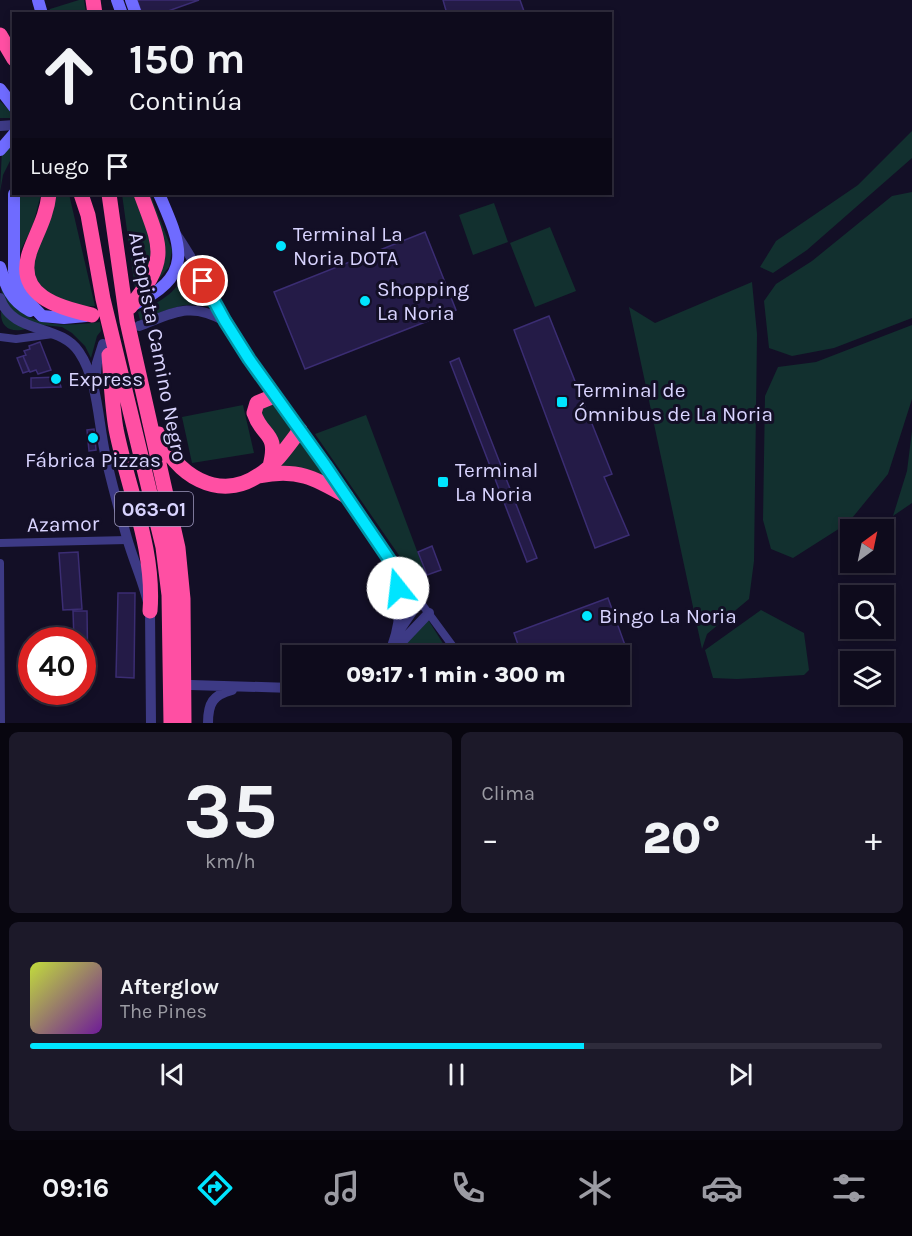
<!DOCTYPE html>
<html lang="es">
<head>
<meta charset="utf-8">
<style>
  :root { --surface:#0e0b1c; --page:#1c1929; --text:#f1f3f6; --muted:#9b9ba3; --line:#2e2b3b; --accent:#00e5ff }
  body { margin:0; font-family:Karla,sans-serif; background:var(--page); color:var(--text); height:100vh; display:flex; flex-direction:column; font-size:22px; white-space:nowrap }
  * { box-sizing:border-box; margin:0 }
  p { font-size:20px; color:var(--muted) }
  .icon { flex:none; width:33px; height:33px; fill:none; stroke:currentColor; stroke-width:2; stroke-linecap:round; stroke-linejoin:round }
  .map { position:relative; height:723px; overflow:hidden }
  .details { display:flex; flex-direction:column; gap:9px; padding:9px; background:#08060f; flex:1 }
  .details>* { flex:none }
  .top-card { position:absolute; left:12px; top:12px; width:600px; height:183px; border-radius:0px; box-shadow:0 3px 9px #0003,0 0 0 2px var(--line); background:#0e0b1c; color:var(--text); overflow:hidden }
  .needle { width:39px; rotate:33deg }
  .fabs { position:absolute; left:840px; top:519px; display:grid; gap:12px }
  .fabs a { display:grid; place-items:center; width:54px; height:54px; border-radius:0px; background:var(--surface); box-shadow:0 3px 9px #0003,0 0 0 2px var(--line); font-size:30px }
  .speed { position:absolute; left:18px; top:627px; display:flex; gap:12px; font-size:30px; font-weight:700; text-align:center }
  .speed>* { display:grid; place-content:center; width:78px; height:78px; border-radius:50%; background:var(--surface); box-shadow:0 3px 9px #0003,0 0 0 2px var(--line); line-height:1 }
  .speed .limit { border:9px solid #d22; background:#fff; color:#111 }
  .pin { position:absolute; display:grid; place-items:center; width:51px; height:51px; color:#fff; margin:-26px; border:3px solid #fff; border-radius:50%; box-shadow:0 2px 6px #0007 }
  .me { position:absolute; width:66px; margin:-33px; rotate:344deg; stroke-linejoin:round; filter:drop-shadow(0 0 4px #0008) }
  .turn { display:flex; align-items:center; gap:21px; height:126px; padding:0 18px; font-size:27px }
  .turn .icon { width:78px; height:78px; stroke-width:2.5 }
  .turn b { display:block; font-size:42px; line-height:51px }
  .then { display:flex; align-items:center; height:57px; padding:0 18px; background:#0003; gap:12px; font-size:22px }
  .big { font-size:45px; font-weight:800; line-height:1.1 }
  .details .card { flex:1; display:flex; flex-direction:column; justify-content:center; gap:9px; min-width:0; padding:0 21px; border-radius:9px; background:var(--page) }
  .details .dial { align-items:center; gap:0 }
  .dial b { font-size:78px; line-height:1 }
  .song { display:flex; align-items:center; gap:18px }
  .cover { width:72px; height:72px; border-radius:9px; background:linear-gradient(135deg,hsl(70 70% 55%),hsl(280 70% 35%)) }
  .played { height:6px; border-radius:3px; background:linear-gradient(90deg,var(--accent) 65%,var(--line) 65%) }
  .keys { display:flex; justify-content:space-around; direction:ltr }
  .heat { display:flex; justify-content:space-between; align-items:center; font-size:33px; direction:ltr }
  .details .tiles { flex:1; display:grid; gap:9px; grid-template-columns:1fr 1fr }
  .card:last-child { grid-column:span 2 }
  .trip { position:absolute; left:282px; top:645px; width:348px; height:60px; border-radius:0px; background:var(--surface); box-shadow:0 3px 9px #0003,0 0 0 2px var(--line); font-weight:800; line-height:60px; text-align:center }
  .tabs { display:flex; height:96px; justify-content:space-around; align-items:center; background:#06040b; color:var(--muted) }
  .tabs .icon { width:42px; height:42px }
  .tabs .current { color:var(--accent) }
  .tabs b { font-size:27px; color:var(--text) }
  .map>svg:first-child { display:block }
  .green { fill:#12302f }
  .building { fill:#241b47; stroke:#3b2d73; stroke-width:1.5 }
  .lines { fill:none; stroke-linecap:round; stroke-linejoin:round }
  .minor { stroke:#3d3a85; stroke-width:8 }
  .tertiary { stroke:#3d3a85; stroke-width:10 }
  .secondary { stroke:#6f6bff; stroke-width:12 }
  .motorway { stroke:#ff4fa3; stroke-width:15 }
  .route-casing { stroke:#0095a6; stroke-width:15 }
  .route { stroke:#00e5ff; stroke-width:10 }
  .poi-dot { fill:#00e5ff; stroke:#130f26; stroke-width:2 }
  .labels { text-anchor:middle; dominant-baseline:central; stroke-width:6; stroke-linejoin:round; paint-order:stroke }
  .shield { fill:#130f26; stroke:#9e99be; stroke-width:1.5 }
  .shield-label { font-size:20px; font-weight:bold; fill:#d9d4ff }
  .poi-label { font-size:21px; fill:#d9d4ff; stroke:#130f26; text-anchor:start }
  .street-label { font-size:21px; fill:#d9d4ff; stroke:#130f26 }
</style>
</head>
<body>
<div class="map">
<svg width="912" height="723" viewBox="0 0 912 723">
  <rect width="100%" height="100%" fill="#130f26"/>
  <path class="green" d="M79 0H84L86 13 47 14 50 9Z
    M0 101 13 114V118H0Z
    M912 131V158L807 250 773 273 760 267 776 241 858 185Z
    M13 135V155L3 175 0 192 2 149Z
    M912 192V318L834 348 792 356 769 348 764 301 776 284 812 261 892 196Z
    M17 194H41L33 225 19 254Z
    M52 194H69L95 306H79L48 297 33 274V262Z
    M122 194H137L152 250 147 272 135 289Z
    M148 194H150L172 250 169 267 157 281Z
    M494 203 508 242 473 255 459 215Z
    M550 227 576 291 535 307 510 243Z
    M189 265 214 310C191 296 164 312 140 320L138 312C164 300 178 292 189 265Z
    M752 282 757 334 754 561 749 599 707 634 702 649 629 307 655 323Z
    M1 288C8 296 15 308 24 314 46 328 75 325 100 322L101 331 97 336 91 358 85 346 72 333 62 327 34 324 24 321 3 301Z
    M1 311 26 329C11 333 0 328 1 311Z
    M912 325V399L888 474 848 523 793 558 771 549 763 520 765 396 778 367 816 362Z
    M270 401 291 430 279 448 261 412 263 404Z
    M243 405 254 453 192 463 182 417Z
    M366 415 426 575 414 577 315 434Z
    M912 431V503L893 516 907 471Z
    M297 438 326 478 276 467Z
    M761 610 804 633 809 670 804 675 737 679 713 678 705 650Z
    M427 618 444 645 446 655 393 656Z"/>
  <path class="building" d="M137 0H199L168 11V14H142Z
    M443 0H520L525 14H447Z
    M425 232 456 310 305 369 274 292Z
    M549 316 612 474 604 477 629 535 595 548 514 330Z
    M40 342 51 370 38 374 36 370 30 372 23 356 26 355 24 351 30 349 29 346Z
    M23 356 29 371 23 373 17 358Z
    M459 358 537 558 527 562 450 362Z
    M58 377 61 387 31 388V378Z
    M94 429 96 450 89 451 87 430Z
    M432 546 441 570 427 575 418 552Z
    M78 552 82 609 63 610 59 553Z
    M118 593H135L134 678 116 677Z
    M608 598 630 659 620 663V656H522L514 633Z
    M73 611H87L88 681H82V640H74Z"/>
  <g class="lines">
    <path class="minor" d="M0 337 16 339 53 334
      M0 543 127 540
      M0 563 1 723
      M396 569 460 656
      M358 694H452"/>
    <path class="tertiary" d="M0 126 14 125
      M176 234C204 274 222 320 250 360 285 414 325 464 361 517 369 530 389 553 393 567 404 596 401 628 388 656
      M0 298C12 335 60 323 79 352 98 380 98 421 105 453 111 482 119 510 127 538 134 563 145 585 150 611L151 723
      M139 326C173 313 190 301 225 321
      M95 386 97 363 103 344
      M399 631 420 600
      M393 651 429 613
      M191 685 292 688
      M208 723C208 703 213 695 232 690"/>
    <path class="secondary" d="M38 0 42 14
      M117 0 122 14
      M131 0 136 14
      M0 89 14 107
      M0 150 14 134
      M14 194V271L18 288 23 296 42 316 64 318 86 316
      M0 267C6 287 11 301 30 311
      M131 306C195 276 183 249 159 194"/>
    <path class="motorway" d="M93 0 95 14
      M0 35 14 59
      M49 194C47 215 37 232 30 251 14 296 60 308 92 315
      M81 194 88 215 103 299 163 547 169 595 171 723
      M109 194 127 321 178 548 183 599 184 723
      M130 307C170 258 161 248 141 194
      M109 355C111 380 112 405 116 429 128 490 155 549 150 611
      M159 434C174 474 219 503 259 475 276 464 288 446 300 430
      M270 466C279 431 262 438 254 413L257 403 274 396
      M259 476C297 468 315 478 346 496"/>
  </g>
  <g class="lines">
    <g class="route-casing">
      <path id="route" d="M203 281 225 321 249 359 325 465 393 565 398 588"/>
    </g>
    <use href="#route" class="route"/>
  </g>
  <g class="poi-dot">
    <circle cx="281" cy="246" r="6"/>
    <circle cx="365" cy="301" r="6"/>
    <circle cx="56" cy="379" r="6"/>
    <rect x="556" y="396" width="12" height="12" rx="3"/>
    <circle cx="93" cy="438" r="6"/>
    <rect x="437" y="476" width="12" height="12" rx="3"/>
    <circle cx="587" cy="616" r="6"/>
  </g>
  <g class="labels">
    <rect class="shield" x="115" y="492" width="78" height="34" rx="4.5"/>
    <g class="shield-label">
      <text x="154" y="509">063-01</text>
    </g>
    <g class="poi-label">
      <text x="293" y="234">Terminal La<tspan x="293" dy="24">Noria DOTA</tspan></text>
      <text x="377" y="289">Shopping<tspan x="377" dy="24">La Noria</tspan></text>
      <text x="68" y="379">Express</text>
      <text x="574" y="390">Terminal de<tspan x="574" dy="24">Ómnibus de La Noria</tspan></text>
      <text x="93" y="460" text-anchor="middle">Fábrica Pizzas</text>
      <text x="455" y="470">Terminal<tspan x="455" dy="24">La Noria</tspan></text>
      <text x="599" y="616">Bingo La Noria</text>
    </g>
    <g class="street-label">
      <text transform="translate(158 347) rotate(79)">Autopista Camino Negro</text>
      <text transform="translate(63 524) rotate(-1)">Azamor</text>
    </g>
  </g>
</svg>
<div class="fabs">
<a><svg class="needle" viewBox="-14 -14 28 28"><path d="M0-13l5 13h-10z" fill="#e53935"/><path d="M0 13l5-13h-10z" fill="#9b9ba3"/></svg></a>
<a><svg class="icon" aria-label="search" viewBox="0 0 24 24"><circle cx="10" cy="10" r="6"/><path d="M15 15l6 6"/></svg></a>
<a><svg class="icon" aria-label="layers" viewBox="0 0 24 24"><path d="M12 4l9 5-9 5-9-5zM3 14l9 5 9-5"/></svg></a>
</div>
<div class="speed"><div class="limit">40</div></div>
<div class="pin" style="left:203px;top:281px;background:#d93025"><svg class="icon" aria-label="arrive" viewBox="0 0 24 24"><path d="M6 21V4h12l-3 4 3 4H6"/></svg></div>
<svg class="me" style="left:398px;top:588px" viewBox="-20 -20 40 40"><circle r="19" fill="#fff"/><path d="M0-13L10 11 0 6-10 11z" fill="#00e5ff"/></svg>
<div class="trip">09:17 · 1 min · 300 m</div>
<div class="top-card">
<div class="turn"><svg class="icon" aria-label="ahead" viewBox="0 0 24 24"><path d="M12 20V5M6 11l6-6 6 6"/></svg><div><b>150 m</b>Continúa</div></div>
<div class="then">Luego<svg class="icon" aria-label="arrive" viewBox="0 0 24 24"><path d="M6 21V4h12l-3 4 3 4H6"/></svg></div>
</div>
</div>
<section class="details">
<div class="tiles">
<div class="card dial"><b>35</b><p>km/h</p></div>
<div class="card"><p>Clima</p>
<div class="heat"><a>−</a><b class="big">20°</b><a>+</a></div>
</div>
<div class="card">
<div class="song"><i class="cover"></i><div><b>Afterglow</b><p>The Pines</p></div></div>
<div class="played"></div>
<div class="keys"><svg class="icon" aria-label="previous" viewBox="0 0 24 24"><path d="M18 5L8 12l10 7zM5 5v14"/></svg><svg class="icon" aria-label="pause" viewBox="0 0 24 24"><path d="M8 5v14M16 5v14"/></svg><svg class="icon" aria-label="next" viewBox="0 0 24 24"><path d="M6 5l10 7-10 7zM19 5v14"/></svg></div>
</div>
</div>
</section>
<nav class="tabs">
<b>09:16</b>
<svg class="icon current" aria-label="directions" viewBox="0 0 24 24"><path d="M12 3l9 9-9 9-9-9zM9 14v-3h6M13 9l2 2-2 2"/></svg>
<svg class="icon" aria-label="music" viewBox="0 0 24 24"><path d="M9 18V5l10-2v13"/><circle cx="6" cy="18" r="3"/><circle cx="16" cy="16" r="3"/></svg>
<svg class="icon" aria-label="phone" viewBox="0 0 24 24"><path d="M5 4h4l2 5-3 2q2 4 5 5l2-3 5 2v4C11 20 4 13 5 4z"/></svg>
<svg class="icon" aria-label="climate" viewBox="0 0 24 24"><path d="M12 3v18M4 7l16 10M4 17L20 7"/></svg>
<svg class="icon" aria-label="car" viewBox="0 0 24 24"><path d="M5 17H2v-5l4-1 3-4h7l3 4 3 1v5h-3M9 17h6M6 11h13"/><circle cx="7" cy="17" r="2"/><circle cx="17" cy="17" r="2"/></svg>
<svg class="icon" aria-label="filters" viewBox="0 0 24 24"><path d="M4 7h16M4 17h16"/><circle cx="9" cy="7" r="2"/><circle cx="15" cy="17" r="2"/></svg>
</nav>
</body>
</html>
